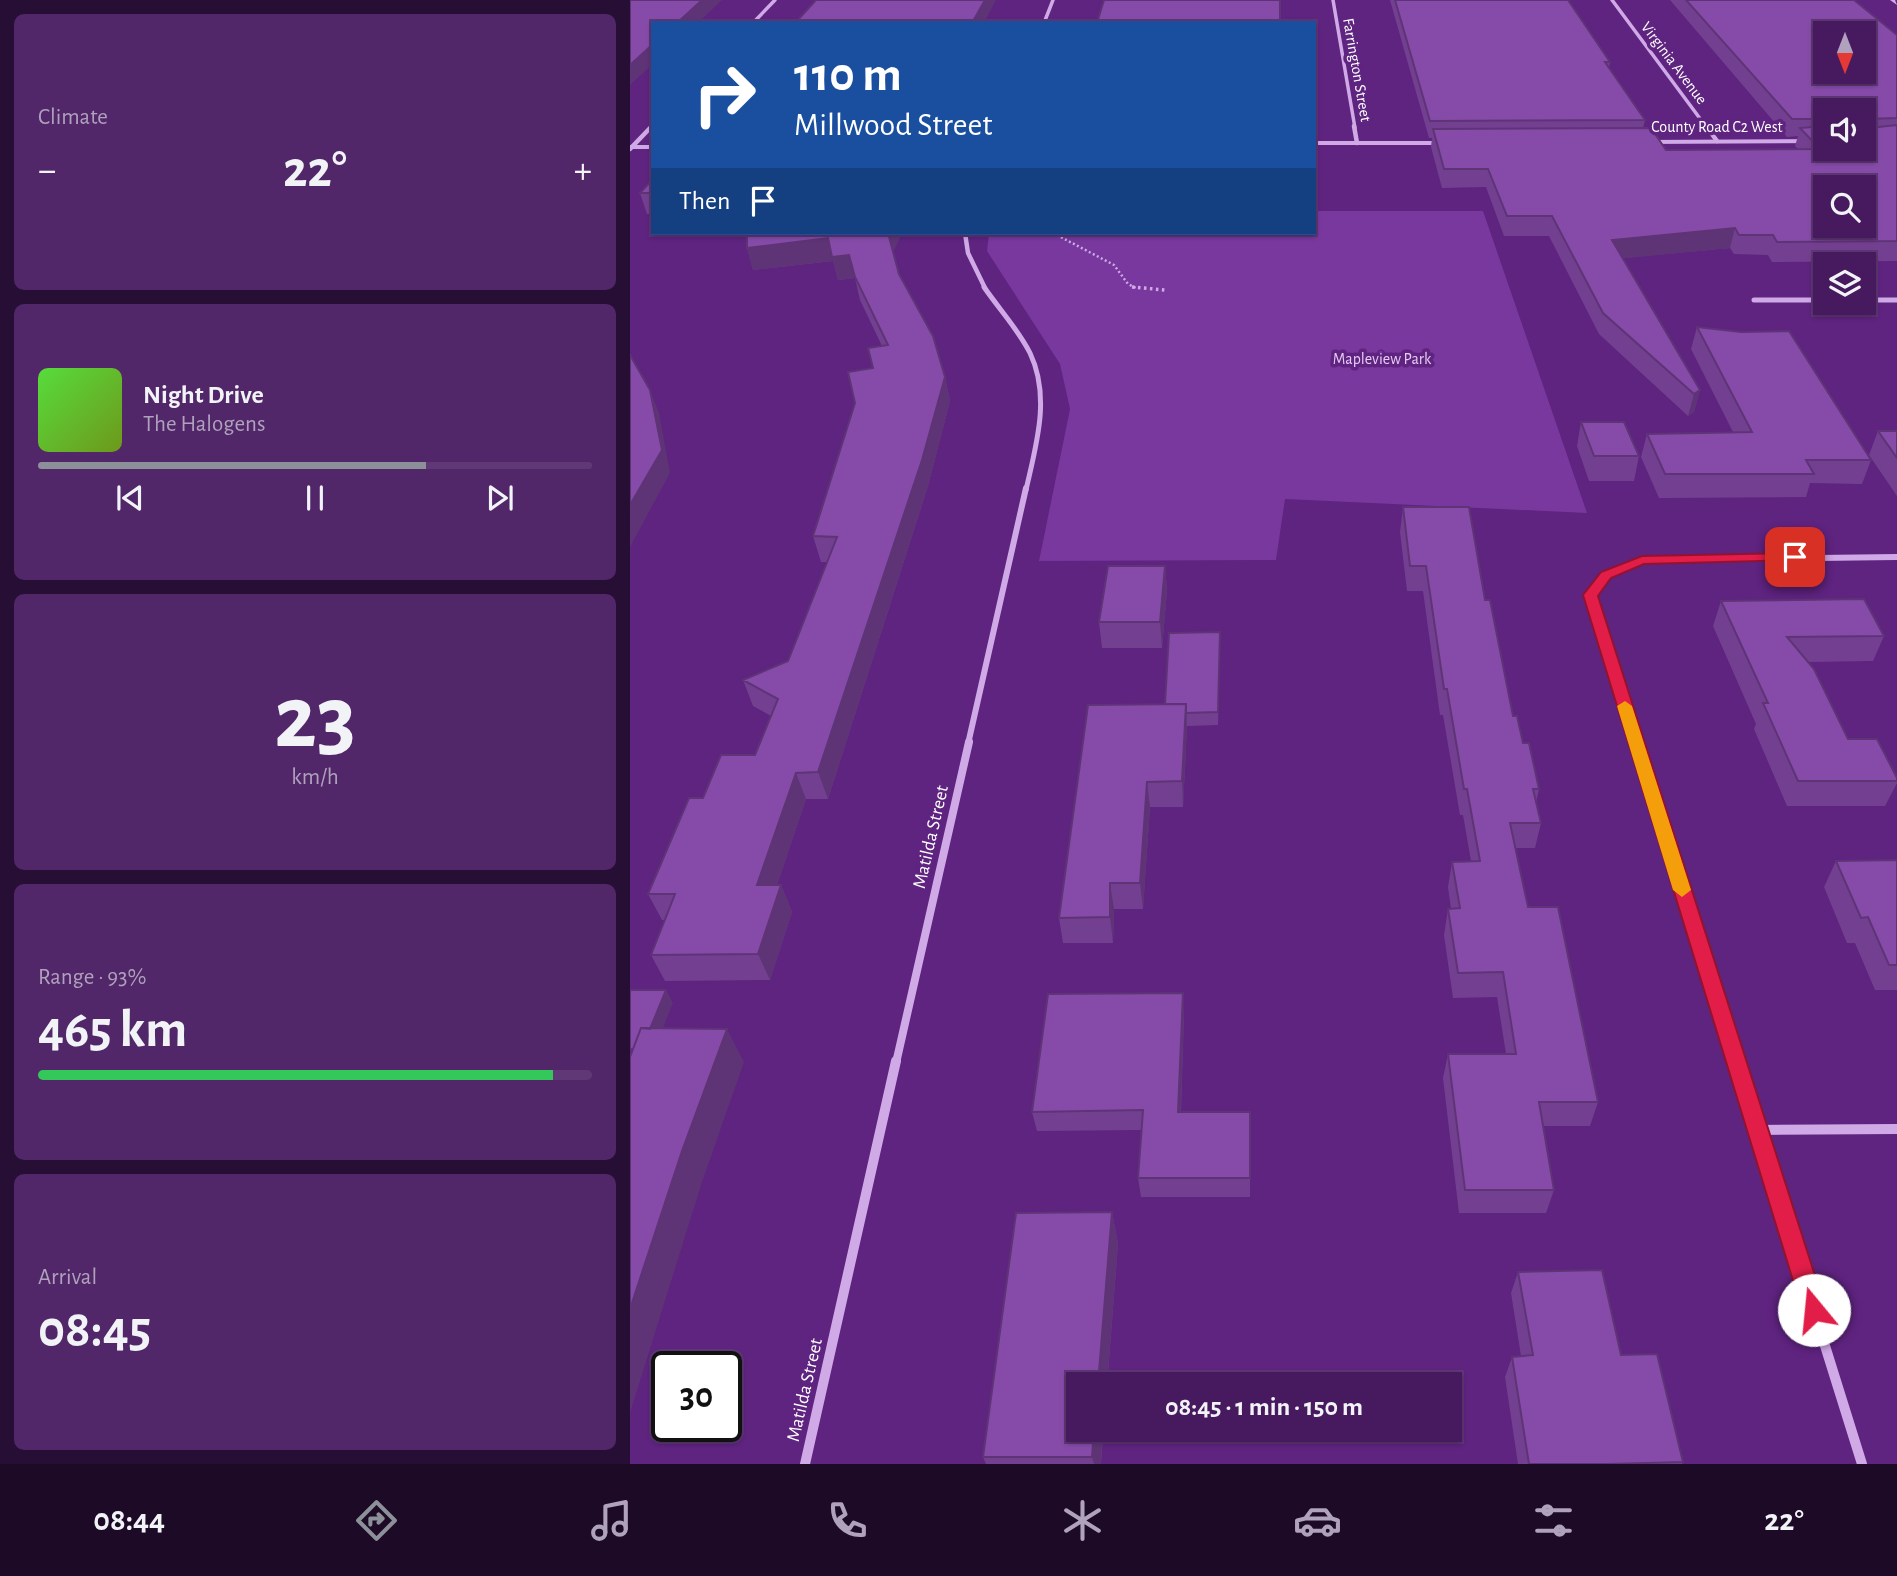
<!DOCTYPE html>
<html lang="en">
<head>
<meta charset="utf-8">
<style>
  :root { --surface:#471a60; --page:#512769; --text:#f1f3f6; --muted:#b0a1bd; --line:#5f3875; --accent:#8c9099 }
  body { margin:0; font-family:"Alegreya Sans",sans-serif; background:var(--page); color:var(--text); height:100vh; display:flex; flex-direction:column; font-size:26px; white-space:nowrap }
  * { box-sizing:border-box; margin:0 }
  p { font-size:23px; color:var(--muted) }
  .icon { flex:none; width:38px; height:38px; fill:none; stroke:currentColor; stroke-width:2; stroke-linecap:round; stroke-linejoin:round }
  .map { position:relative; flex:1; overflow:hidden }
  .drawer { display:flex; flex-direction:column; gap:14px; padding:14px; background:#270e35; width:630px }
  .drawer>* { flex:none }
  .top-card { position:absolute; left:21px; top:21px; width:665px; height:214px; border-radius:0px; box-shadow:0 2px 5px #0004,0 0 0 2px var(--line); background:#1a4fa0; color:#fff; overflow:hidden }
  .needle { width:46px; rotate:180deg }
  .tools { position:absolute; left:1183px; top:21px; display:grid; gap:14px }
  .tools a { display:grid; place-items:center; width:63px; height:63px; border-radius:0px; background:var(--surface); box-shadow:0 2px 5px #0004,0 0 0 2px var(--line); font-size:35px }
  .speed { position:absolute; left:21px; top:1351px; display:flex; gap:14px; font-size:35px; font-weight:700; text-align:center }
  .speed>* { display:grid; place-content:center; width:91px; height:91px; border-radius:50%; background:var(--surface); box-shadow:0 2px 5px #0004,0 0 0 2px var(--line); line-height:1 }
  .speed .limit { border:4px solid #111; border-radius:10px; background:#fff; color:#111 }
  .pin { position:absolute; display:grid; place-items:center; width:60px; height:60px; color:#fff; margin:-30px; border-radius:14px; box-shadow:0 4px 10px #0006 }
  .me { position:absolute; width:77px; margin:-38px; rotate:343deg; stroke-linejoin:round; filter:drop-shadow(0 0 5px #0008) }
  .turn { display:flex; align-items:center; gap:24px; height:147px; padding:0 28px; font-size:32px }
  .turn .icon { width:91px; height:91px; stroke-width:2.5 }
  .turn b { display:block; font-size:49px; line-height:60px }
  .then { display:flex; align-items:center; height:66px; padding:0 28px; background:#0003; gap:14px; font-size:26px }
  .big { font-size:52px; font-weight:700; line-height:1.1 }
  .drawer .card { flex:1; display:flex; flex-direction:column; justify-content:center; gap:10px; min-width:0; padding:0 24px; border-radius:10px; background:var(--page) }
  .drawer .dial { align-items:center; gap:0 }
  .dial b { font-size:91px; line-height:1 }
  .song { display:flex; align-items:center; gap:21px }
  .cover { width:84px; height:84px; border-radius:10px; background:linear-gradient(135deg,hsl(110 70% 55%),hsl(80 70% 35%)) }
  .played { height:7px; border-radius:4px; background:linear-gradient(90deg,var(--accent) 70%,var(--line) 70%) }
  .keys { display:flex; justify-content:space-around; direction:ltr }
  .heat { display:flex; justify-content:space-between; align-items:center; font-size:38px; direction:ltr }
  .charge { height:10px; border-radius:5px; background:linear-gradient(90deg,#34c759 93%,var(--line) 0) }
  .trip { position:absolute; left:436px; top:1372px; width:396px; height:70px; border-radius:0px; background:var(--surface); box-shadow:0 2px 5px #0004,0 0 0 2px var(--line); font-weight:700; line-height:70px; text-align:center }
  .menu { display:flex; height:112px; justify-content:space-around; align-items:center; background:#1c0a26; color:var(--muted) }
  .menu .icon { width:49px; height:49px }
  .menu .selected { color:var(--accent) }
  .menu b { font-size:32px; color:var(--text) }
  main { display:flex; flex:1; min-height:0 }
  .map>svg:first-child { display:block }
  .green { fill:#78389e }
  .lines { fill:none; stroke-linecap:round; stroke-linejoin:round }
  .path-far1 { stroke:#d0a9e7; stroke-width:2.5; stroke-dasharray:2 2.5; stroke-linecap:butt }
  .path { stroke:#d0a9e7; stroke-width:3.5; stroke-dasharray:2.5 3.5; stroke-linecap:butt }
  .minor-far5 { stroke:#d0a9e7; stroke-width:3.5 }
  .minor-far4 { stroke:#d0a9e7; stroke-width:4.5 }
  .minor-far3 { stroke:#d0a9e7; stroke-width:5 }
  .minor-far2 { stroke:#d0a9e7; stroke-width:6 }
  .minor-far1 { stroke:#d0a9e7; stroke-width:8 }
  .minor { stroke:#d0a9e7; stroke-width:10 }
  .tertiary { fill:#d0a9e7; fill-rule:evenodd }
  .wall { fill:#734091; fill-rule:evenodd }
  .shaded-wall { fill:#5e3476 }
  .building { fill:#864ba9; stroke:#5e3476; stroke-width:2; fill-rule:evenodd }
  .route { fill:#e11d48; stroke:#92132f; stroke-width:2 }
  .slow { fill:#f59e0b }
  .labels { text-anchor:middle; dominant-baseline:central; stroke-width:7; stroke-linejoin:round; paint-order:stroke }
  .far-street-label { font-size:16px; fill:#fff; stroke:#5f2380 }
  .far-park-label { font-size:16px; fill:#e6cdf5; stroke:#5f2380 }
  .street-label { font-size:19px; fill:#fff; stroke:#5f2380 }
</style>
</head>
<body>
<main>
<section class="drawer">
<div class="card"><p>Climate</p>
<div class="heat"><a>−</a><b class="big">22°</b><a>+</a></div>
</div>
<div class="card">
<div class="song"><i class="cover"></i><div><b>Night Drive</b><p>The Halogens</p></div></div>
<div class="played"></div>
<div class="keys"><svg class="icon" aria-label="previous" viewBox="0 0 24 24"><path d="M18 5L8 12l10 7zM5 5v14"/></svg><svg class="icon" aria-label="pause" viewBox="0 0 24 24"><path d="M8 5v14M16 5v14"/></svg><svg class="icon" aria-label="next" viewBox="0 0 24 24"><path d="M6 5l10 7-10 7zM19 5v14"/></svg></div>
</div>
<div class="card dial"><b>23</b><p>km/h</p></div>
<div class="card"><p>Range · 93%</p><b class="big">465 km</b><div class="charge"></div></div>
<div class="card"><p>Arrival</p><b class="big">08:45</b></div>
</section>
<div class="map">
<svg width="1267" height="1464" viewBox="0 0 1267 1464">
  <rect width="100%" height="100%" fill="#5f2380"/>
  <path class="green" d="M684 211H853L957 513 655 499 646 560 409 561 440 409 430 364 357 251 359 233H684Z"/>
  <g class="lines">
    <path class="path-far1" d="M423 233 484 265 498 284 506 288"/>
    <path class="path" d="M502 287 535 290"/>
    <path class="minor-far5" d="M703 0 725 128
      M982 0 1077 128
      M123 23 145 0
      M414 23 423 0
      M20 128 23 125"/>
    <path class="minor-far4" d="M724 126 727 143
      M1076 126 1087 141
      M0 149 22 126
      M335 233 338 253 355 288"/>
    <path class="minor-far3" d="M354 287C369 309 388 329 400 353 421 397 406 445 396 490
      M1124 300H1195
      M1234 300H1267"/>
    <path class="minor-far2" d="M338 744 396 488
      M1007 744 960 595 976 575 1012 560 1267 557"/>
    <path class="minor-far1" d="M1006 742 1106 1063
      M266 1063 339 742"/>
    <path class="minor" d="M1106 1061 1232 1464
      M1128 1130 1267 1129
      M175 1464 266 1061"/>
    <path class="tertiary" d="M1260 0H1265L1267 5Z
      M1195 139V143L1014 144 1011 142 1014 140Z
      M684 141H817L820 143 817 145H684Z
      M0 145H23V149H0Z"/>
  </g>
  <path class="wall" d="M760 0H938L980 62 979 68 1015 120 1013 128 1036 150 1168 149 1165 146 1168 136 1157 137 1040 0H1224L1267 35V261L1142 262 1138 255 1104 254 1100 248 993 258 1070 390 1064 412 1058 416 969 334 919 236H874L856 187 812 188 801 147 802 138H799ZM1195 110 1234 149H1195Z
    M23 179V214H17L10 193Z
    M117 233H272L263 251 269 274 315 377 320 401 298 486 198 799H176L147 885H151L162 912 140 980 35 981 21 955 35 920H32L18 894 73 798 125 755 141 716 123 706 113 680 158 661 197 562H191L183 536 243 368 252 346 230 300 225 278 208 280 203 261 123 270 117 248Z
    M1067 327 1241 460 1232 484 1180 483 1176 497 1029 498 1011 457 1017 434 1103 432 1061 349Z
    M951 422 1009 456 1004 481H959L947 446Z
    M1248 431H1267V496L1239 455Z
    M773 507 855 600 883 716 909 789 906 803 911 823 905 848H885L898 907 968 1102 960 1126H913L924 1190 916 1213H829L813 1078 818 1054H876L867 997 823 998 814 935 818 909H821L818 887 822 862 841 861 833 815H830L813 715H810L793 591H777L770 532Z
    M535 566 537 591 532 648H472L469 622Z
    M1091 601 1254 636 1243 661 1178 662 1218 739 1267 778V783L1255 806H1157L1124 729 1126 724 1083 626Z
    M590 645 588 725 557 726 553 807H520L513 909H484L483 943H433L429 918 535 704Z
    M1267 860V990H1245L1225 943H1217L1194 887 1206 861Z
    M554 1013 551 1112H620V1197H511L508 1178 511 1130 407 1131 402 1112Z
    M482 1212 488 1244 471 1464H356L353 1457Z
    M888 1272 991 1355 1053 1462 1052 1464H888L875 1377 882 1357 891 1356 881 1293Z"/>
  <path class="shaded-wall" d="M72 0H92L68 23H47Z
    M355 0H366L354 23H342Z
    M23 44V64L0 85V65Z
    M1105 228 1100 248 978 260 982 240Z
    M257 233H272L262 254Z
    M198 238 219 255 225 278 208 280 203 261 123 270 117 248Z
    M315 377 320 401 298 486 198 799 188 772Z
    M20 390 29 413 40 473 0 547V505Z
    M1070 390 1064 412 1058 416 1064 394Z
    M535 566 537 591 532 648 530 622Z
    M556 704 557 730 553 807 552 781Z
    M166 773 176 799 138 912 127 885Z
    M517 782 520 807 513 909 510 883Z
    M480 883 484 909 483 943 480 917Z
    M151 885 162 912 140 980 128 954Z
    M36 990 43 1003 19 1062 12 1049Z
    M553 993 554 1013 550 1132 548 1112Z
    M97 1029 114 1062 72 1182 0 1413V1309L52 1151Z
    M482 1212 488 1244 477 1384H468Z
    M464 1430H473L471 1464H464L462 1457Z"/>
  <path class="building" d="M0 0H72L47 23H23V44L0 65Z
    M186 0H355L342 23H165Z
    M474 0H650V23H467Z
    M765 0H938L980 62H975L1015 120 800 121Z
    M1056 0H1224L1267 35V118L1238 119 1240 128 1267 125V241L1147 242 1143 235H1109L1105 228 982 240 1070 390 1064 394 973 313 922 216H877L858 169H814L803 129 1021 128 1036 150 1190 149 1170 128 1195 126V149H1234V110H1195V119H1162ZM1195 33H1234V72H1195ZM1195 187H1234V226H1195Z
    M23 179V193H10Z
    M117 233H258L269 274 303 336 315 377 292 460 188 772 166 773 127 885H151L128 954 21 955 45 894H18L59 798H73L91 755H125L148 699 113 680 158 661 207 537 183 536 225 403 218 372 243 368 238 348 258 345 225 277 219 255 202 257 198 238 117 248Z
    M1067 327 1111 332 1159 331 1241 460H1176L1184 474H1035L1017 434 1122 432Z
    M0 355 20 390 32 450 0 505Z
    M951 422H994L1009 456H964Z
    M1248 431H1267V458Z
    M773 507H839L855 600H860L883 716H887L893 743H899L909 789H903L911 823H880L898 907H928L968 1102H909L924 1190H835L818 1054H886L873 972 828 973 818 909 830 908 822 862 850 861 837 789H834L817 689H814L796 566H780Z
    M478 566H535L530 622H469Z
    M1234 599 1254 636 1157 637 1184 669 1218 739H1247L1267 778V781H1168L1133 703H1138L1091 601Z
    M590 632 588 712 556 713V704H535L539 633Z
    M556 704 552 781 517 782 510 883H480V917L429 918 458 705Z
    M1267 860V965H1259L1238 917 1231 918 1206 861Z
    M0 990H36L20 1029 11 1028 3 1049H0Z
    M553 993 548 1112H620V1178H508L513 1110 402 1112 418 994Z
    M11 1028 97 1029 52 1151 0 1309V1057Z
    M482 1212 468 1384H448V1430H464L462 1457H353L386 1213Z
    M972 1270 991 1355 1027 1354 1053 1462 979 1464H899L882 1357 903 1355 888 1272Z"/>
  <path class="route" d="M1165 553 1171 557 1169 560 1014 564 981 578 968 596 1196 1310 1192 1318 1184 1322 1176 1318 1172 1310 953 595 971 572 1012 556Z"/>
  <path class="slow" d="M995 701 1002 706 1061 890 1052 897 1043 890 987 706Z"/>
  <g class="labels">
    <g class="far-street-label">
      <text transform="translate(1044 63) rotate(53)">Virginia Avenue</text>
      <text transform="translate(727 70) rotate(80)">Farrington Street</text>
      <text x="1087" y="127">County Road C2 West</text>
    </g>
    <g class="far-park-label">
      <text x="752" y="359">Mapleview Park</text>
    </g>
    <g class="street-label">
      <text transform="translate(301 837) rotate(-77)">Matilda Street</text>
      <text transform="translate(175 1390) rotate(-77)">Matilda Street</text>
    </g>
  </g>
</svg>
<div class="tools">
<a><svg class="needle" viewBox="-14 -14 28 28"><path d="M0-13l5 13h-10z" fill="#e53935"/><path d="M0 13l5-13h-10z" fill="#b0a1bd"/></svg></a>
<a><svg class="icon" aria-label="sound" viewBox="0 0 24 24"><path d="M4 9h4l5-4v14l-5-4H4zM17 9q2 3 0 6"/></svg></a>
<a><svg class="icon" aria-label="search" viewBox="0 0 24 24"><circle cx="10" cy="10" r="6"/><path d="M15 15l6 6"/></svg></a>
<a><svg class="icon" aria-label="layers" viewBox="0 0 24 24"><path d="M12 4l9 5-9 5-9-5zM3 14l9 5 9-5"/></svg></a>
</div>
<div class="speed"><div class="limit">30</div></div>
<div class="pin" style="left:1165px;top:557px;background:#d93025"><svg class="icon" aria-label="arrive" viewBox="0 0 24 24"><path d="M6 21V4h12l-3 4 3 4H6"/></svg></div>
<svg class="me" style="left:1184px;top:1310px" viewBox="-20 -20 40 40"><circle r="19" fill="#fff"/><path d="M0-13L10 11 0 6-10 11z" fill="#e11d48"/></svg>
<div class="trip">08:45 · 1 min · 150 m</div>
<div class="top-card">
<div class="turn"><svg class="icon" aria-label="right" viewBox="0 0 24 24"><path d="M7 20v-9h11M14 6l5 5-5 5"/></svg><div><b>110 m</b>Millwood Street</div></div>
<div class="then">Then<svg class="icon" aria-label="arrive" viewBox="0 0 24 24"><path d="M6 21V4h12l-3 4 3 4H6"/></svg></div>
</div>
</div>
</main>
<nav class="menu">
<b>08:44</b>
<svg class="icon selected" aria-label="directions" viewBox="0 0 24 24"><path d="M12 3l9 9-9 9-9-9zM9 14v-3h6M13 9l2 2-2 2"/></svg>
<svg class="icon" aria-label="music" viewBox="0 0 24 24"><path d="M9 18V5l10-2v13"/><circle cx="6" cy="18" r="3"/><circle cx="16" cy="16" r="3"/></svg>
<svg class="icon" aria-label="phone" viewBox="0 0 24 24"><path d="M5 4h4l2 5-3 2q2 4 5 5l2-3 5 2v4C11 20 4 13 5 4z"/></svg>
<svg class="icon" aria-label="climate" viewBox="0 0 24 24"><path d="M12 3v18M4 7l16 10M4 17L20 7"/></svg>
<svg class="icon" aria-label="car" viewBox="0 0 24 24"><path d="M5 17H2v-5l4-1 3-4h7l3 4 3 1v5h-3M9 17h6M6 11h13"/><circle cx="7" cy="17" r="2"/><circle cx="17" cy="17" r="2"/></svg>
<svg class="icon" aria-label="filters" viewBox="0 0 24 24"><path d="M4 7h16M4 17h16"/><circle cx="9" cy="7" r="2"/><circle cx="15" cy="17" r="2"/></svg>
<b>22°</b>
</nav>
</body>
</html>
